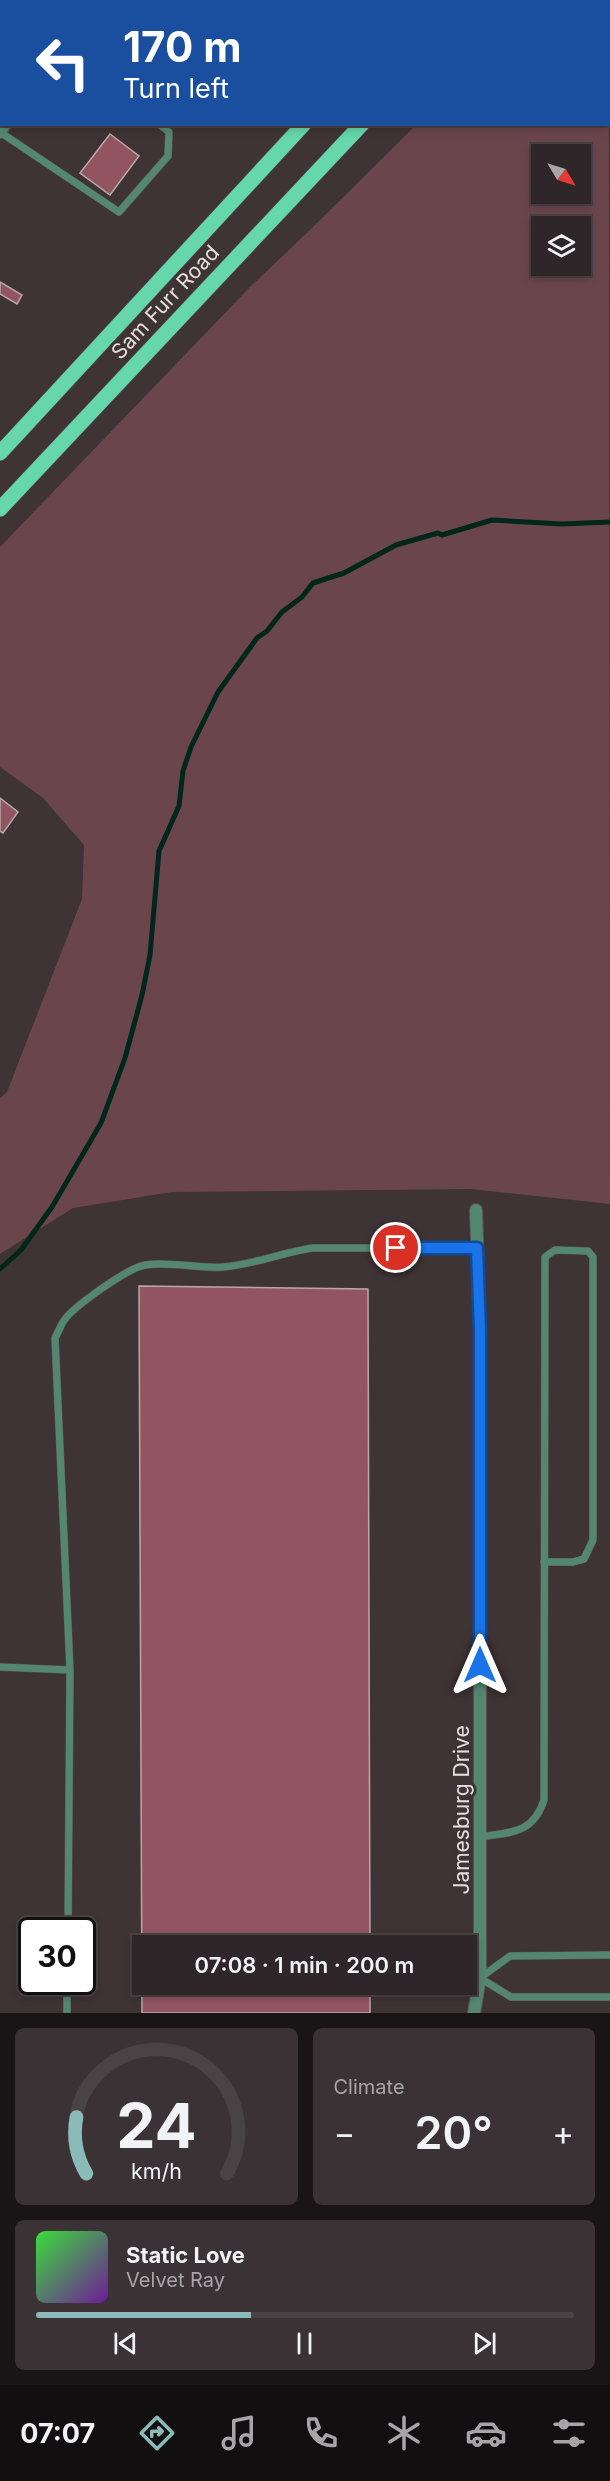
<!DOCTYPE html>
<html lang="en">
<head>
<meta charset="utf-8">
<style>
  :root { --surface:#2e2628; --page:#3a3234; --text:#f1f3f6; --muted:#a7a5a8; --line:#494345; --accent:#8bbbb9 }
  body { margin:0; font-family:Inter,sans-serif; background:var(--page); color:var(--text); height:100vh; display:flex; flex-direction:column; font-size:22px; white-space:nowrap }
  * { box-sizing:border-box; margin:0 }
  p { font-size:20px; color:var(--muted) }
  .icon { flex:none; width:33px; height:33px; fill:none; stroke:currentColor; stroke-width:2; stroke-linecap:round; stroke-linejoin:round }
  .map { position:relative; height:2013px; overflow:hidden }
  .sheet { display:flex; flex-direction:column; gap:15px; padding:15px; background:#191516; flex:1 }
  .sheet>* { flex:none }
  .banner { position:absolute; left:0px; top:0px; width:610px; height:126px; box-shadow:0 3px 9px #0003,0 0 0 2px var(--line); background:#1a4fa0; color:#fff; overflow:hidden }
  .needle { width:39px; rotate:128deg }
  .fabs { position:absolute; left:531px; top:144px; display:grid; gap:12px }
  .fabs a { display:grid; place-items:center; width:60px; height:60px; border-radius:0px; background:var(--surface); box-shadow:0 3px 9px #0003,0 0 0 2px var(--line); font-size:30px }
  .speed { position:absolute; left:18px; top:1917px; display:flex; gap:12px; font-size:30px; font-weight:700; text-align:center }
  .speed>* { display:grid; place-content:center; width:78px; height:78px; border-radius:50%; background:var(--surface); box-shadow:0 3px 9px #0003,0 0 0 2px var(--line); line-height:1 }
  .speed .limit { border:3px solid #111; border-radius:9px; background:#fff; color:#111 }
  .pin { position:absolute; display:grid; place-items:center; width:51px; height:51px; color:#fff; margin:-26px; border:3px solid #fff; border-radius:50%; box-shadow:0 2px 6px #0007 }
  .me { position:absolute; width:66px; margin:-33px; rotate:0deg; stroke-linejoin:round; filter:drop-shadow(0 0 4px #0008) }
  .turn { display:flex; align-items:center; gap:21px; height:126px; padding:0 24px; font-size:27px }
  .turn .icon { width:78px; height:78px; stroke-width:2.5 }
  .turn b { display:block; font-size:42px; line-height:51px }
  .big { font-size:45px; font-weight:600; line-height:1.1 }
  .sheet .tile { flex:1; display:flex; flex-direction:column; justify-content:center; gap:9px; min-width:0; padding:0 21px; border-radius:9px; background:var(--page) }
  .sheet .dial { align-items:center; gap:0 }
  .dial svg { height:156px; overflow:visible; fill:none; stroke:var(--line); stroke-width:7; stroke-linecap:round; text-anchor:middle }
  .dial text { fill:var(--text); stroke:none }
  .song { display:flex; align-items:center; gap:18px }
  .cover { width:72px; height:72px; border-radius:9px; background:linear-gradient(135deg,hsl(120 70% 55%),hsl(280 70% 35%)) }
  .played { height:6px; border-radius:3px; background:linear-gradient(90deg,var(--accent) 40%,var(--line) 40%) }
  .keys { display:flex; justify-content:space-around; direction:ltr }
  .heat { display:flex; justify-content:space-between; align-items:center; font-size:33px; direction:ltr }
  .sheet .tiles { flex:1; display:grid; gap:15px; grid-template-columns:1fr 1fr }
  .tile:last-child { grid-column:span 2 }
  .trip { position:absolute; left:132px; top:1935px; width:345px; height:60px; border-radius:0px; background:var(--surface); box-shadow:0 3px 9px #0003,0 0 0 2px var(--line); font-weight:600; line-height:60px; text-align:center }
  .tabs { display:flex; height:96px; justify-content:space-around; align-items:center; background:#120f10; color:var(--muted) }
  .tabs .icon { width:42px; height:42px }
  .tabs .on { color:var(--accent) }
  .tabs b { font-size:27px; color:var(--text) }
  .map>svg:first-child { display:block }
  .green { fill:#6a454c; fill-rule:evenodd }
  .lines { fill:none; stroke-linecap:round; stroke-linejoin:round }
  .stream { stroke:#002719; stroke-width:5 }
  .building { fill:#935462; stroke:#b7a9ab; stroke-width:1.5 }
  .service-casing { stroke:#5c5254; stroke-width:8 }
  .minor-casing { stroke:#5c5254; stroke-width:14 }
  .primary-casing { stroke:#5c5254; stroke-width:16 }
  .service { stroke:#548771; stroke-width:7 }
  .minor { stroke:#548771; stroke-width:12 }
  .primary { stroke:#66d7ab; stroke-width:15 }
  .rail-casing { stroke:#c2babb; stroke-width:7 }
  .rail { stroke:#3e3335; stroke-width:4.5; stroke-dasharray:14; stroke-linecap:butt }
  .route-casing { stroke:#114b97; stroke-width:15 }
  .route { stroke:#1a73e8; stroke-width:10 }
  .labels { text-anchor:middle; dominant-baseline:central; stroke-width:6; stroke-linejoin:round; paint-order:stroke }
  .street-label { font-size:21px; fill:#e5dedf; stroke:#3e3335 }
</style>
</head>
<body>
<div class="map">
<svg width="610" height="2013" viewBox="0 0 610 2013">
  <rect width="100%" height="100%" fill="#3e3335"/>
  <path class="green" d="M533 0H610V53L609 2 532 1Z
    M609 117 610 1204 471 1189 172 1192 73 1208 0 1254V1098L7 1092 82 899 84 845 43 798 0 767V547L251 286 312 228 416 125 609 124ZM542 154H580V194H542ZM580 226V266H542V226Z"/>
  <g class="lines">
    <path class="stream" d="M0 1269 21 1250 52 1207 101 1123 125 1058 142 995 150 955 159 851 179 806 183 771 191 747 218 692 257 638 267 631 282 612 302 597 313 583 344 573 396 545 438 533 442 535 492 520 562 524 610 522"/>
  </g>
  <path class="building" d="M110 134 139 156 110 195 80 173Z
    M0 282 22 295 17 304 0 294Z
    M0 798 18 812 3 833 0 831Z
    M139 1286 368 1289 370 1946H142V1984H370V2013H142Z"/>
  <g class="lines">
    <g class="service-casing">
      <path id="service" d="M235 0 236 2
        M118 2 121 0
        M0 30 2 31
        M0 77 2 78
        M0 132 119 212 168 156 169 132 159 124
        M0 1667 70 1670
        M480 1837C511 1832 533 1834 544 1800L545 1257 555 1250 588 1251 593 1257V1540L584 1559 573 1562H544
        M68 1930 70 1670 55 1338C58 1333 60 1327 63 1322 72 1307 128 1268 145 1265 170 1261 198 1269 223 1267 253 1265 283 1252 313 1248H477
        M610 1955 510 1956 480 1978 511 1997H610
        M67 2013V1982"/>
    </g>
    <g class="minor-casing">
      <path id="minor" d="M0 132 5 124
        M474 2013 480 1978V1331L476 1210"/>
    </g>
    <g class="primary-casing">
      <path id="primary" d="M418 2 419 0
        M479 2 480 0
        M0 453 304 124
        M0 509 362 124"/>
    </g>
    <use href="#service" class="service"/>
    <use href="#minor" class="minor"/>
    <use href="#primary" class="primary"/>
    <g class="rail-casing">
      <path id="rail" d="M421 0 424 2
        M609 79H610"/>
    </g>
    <use href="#rail" class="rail"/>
  </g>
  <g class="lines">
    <g class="route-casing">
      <path id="route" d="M396 1248H477L480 1331V1665"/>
    </g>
    <use href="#route" class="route"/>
  </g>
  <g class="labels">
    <g class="street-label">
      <text transform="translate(165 302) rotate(-47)">Sam Furr Road</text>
      <text transform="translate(461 1810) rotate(-90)">Jamesburg Drive</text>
    </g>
  </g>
</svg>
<div class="fabs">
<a><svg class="needle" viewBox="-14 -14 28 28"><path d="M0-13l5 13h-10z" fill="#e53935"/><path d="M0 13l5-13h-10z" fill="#a7a5a8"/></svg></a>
<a><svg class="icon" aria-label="layers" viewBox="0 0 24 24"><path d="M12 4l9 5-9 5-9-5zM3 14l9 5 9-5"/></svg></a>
</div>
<div class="speed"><div class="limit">30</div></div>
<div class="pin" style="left:396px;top:1248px;background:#d93025"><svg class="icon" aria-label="arrive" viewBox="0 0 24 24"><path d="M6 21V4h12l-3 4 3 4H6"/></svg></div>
<svg class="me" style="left:480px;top:1665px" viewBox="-20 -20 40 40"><path d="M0-17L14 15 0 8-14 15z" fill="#1a73e8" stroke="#fff" stroke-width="4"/></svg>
<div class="trip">07:08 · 1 min · 200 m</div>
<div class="banner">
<div class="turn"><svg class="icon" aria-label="left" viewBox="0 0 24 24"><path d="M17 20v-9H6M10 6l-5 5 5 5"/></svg><div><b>170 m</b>Turn left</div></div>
</div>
</div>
<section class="sheet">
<div class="tiles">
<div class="tile dial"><svg viewBox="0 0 100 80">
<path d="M14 69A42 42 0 1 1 86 69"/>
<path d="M14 69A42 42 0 0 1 9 40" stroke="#8bbbb9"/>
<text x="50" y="56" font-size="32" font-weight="700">24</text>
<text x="50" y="72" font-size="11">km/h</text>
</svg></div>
<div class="tile"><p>Climate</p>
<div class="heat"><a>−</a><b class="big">20°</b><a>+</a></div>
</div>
<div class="tile">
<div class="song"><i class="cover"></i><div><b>Static Love</b><p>Velvet Ray</p></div></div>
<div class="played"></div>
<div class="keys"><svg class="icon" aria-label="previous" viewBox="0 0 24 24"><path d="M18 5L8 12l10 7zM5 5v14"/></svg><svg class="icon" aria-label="pause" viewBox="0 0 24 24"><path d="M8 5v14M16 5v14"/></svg><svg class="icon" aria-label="next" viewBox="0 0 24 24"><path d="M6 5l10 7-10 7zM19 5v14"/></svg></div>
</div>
</div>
</section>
<nav class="tabs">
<b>07:07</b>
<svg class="icon on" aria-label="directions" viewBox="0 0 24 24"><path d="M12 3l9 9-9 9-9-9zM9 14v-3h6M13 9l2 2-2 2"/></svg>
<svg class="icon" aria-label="music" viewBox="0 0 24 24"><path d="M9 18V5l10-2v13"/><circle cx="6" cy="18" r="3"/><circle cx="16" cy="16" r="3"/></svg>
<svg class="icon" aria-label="phone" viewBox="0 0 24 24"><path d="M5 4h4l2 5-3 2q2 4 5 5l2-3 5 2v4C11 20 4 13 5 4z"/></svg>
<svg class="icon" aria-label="climate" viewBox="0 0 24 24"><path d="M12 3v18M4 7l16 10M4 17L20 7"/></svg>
<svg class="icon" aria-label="car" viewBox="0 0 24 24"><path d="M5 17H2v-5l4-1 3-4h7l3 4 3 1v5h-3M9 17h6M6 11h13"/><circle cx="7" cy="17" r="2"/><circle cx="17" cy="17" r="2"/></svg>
<svg class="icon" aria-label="filters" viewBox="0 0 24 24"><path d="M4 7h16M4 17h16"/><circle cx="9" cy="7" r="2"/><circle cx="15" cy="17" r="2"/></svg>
</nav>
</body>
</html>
